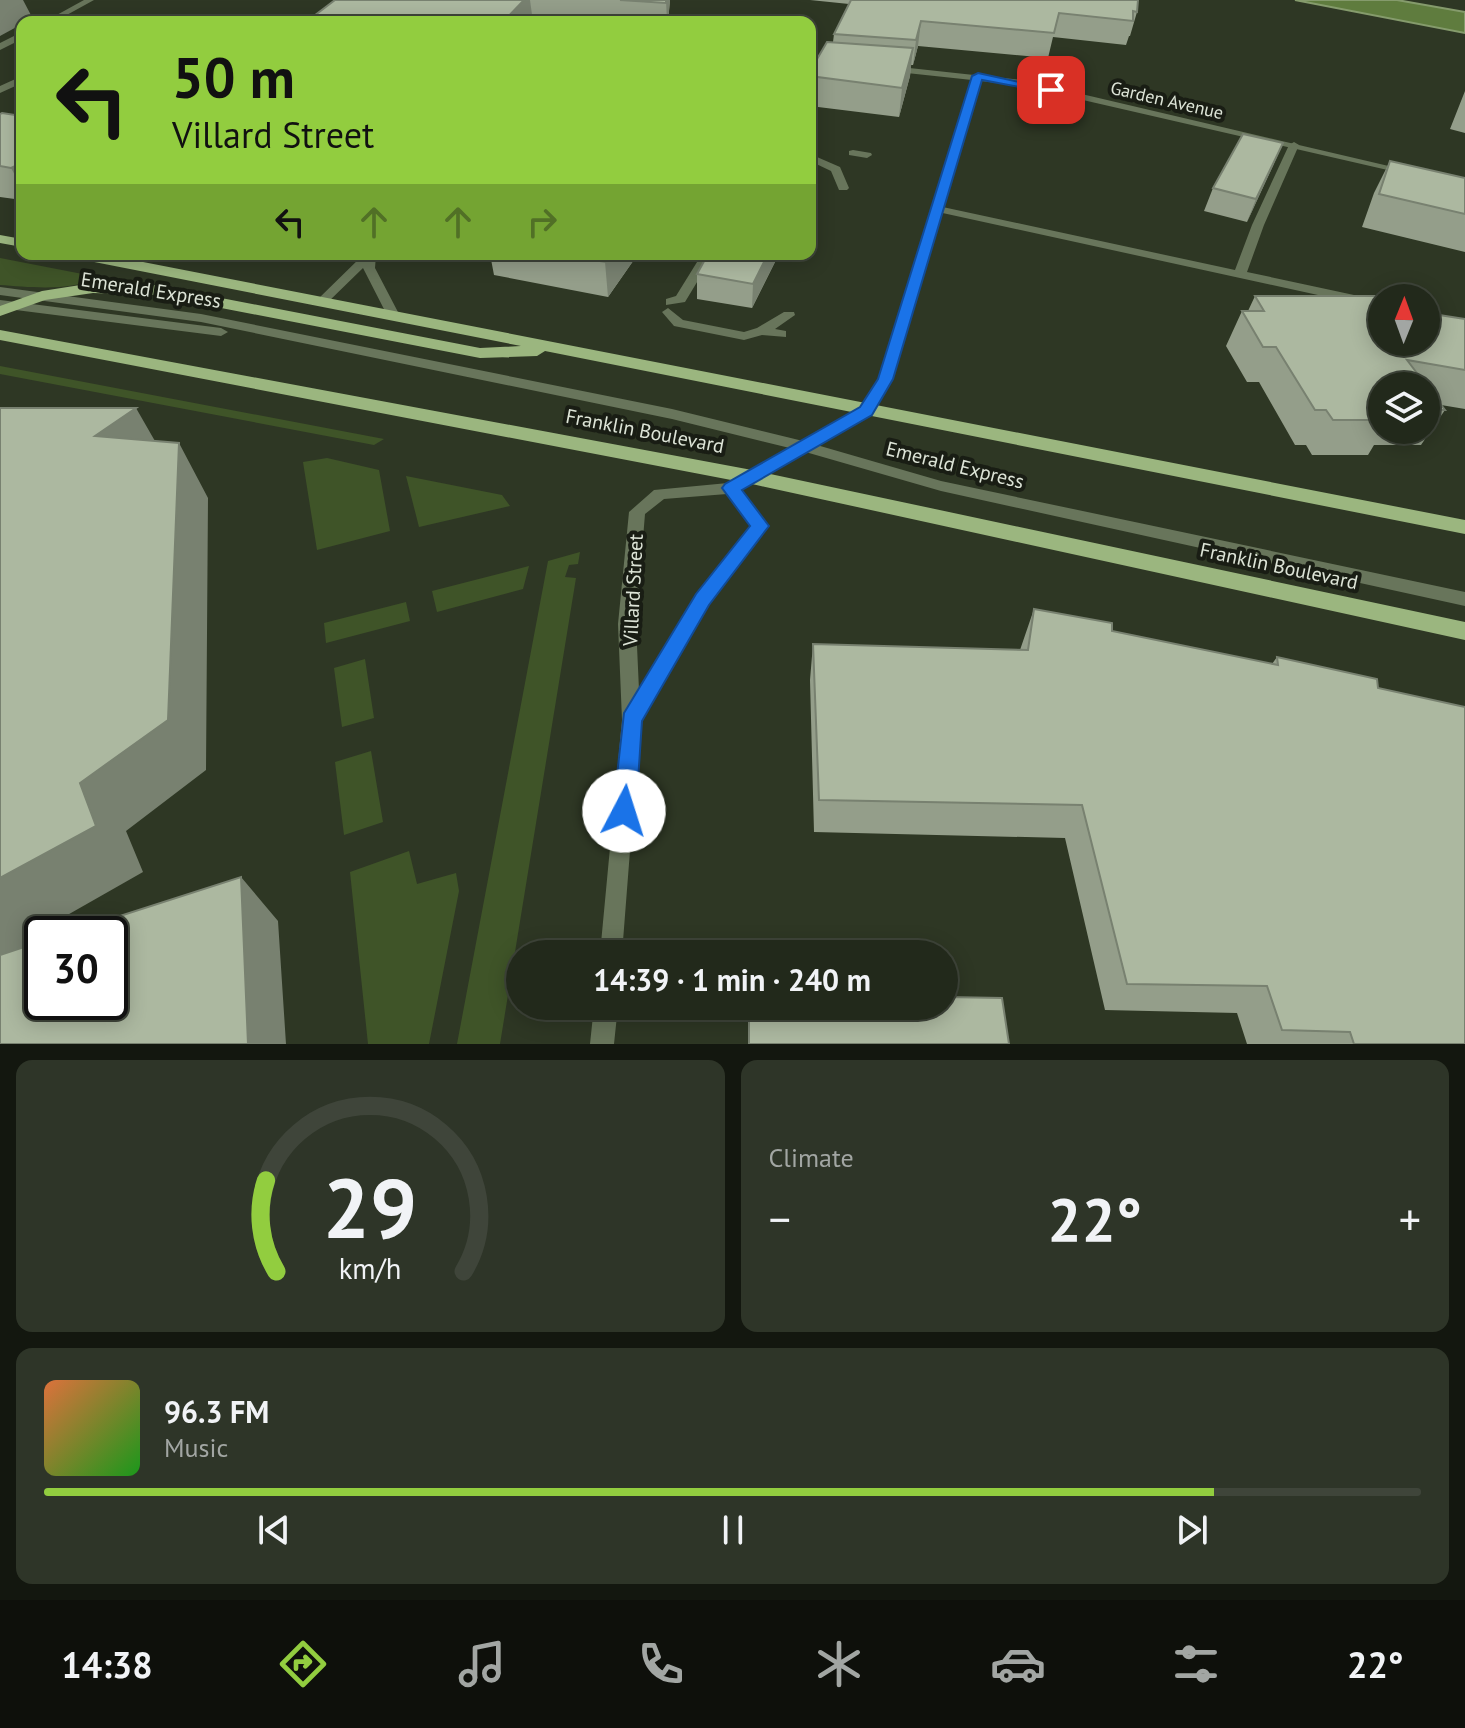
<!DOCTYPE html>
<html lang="en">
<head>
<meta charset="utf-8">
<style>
  :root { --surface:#22291b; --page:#2e3528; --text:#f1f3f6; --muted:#a2a6a3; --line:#3f453a; --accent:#92cd3f }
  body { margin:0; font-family:"PT Sans",sans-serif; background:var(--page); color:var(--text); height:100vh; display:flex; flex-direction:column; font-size:30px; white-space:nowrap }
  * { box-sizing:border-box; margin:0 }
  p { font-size:26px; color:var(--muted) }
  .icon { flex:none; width:44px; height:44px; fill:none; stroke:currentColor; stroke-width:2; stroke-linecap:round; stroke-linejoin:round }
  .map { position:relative; height:1044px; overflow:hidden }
  .drawer { display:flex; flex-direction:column; gap:16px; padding:16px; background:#13170f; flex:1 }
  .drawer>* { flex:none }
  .top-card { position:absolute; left:16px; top:16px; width:800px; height:244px; border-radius:16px; box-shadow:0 4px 20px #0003,0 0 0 2px var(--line); background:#92cd3f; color:#111; overflow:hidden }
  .needle { width:52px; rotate:1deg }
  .controls { position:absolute; left:1368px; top:284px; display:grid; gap:16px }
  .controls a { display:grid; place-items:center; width:72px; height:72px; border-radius:50%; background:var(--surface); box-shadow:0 4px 20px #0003,0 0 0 2px var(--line); font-size:40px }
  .speed { position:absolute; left:24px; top:916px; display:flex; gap:16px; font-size:40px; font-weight:700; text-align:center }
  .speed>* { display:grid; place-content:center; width:104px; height:104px; border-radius:50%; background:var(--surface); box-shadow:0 4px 20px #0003,0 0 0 2px var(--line); line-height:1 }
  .speed .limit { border:4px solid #111; border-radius:12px; background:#fff; color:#111 }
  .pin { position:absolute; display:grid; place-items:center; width:68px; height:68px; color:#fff; margin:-34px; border-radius:16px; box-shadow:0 4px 12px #0006 }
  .me { position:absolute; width:88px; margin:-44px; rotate:5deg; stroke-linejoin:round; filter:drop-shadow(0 0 6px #0008) }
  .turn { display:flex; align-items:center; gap:28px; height:168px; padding:0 24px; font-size:36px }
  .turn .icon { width:104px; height:104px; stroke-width:2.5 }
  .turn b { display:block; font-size:56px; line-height:68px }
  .lanes { display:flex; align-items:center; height:76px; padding:0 24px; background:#0003; justify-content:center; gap:40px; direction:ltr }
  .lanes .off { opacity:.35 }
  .big { font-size:60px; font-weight:800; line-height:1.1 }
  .drawer .card { flex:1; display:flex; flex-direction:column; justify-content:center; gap:12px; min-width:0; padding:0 28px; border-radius:16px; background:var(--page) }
  .drawer .dial { align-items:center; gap:0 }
  .dial svg { height:208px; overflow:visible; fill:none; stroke:var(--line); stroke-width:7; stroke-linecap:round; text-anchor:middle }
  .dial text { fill:var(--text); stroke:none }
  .song { display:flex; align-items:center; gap:24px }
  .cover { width:96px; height:96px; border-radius:12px; background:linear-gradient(135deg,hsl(20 70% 55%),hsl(120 70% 35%)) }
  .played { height:8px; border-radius:4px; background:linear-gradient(90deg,var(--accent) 85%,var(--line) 85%) }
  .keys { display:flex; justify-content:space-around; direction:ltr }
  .heat { display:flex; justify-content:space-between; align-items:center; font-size:44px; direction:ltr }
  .drawer .tiles { flex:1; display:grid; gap:16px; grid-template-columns:1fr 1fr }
  .card:last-child { grid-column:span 2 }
  .trip { position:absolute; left:506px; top:940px; width:452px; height:80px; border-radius:40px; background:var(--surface); box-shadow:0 4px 20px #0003,0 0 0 2px var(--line); font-weight:800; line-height:80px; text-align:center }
  .tabs { display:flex; height:128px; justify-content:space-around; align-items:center; background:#0e100b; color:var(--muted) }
  .tabs .icon { width:56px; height:56px }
  .tabs .selected { color:var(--accent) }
  .tabs b { font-size:36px; color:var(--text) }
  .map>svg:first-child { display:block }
  .green { fill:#3f5428 }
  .water { fill:#5f7c3e; stroke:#859b6c; stroke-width:2 }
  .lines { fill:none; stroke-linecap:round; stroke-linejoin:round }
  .lane { fill:#68755b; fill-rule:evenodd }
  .street { fill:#68755b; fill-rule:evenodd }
  .primary { fill:#9bb67f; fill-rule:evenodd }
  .wall { fill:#949e8a; fill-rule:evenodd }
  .shaded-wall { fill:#788170 }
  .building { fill:#acb8a0; stroke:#788170; stroke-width:2 }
  .route { fill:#1a73e8; stroke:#114b97; stroke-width:2 }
  .labels { text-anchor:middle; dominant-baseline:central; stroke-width:8; stroke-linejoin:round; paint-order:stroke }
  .far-street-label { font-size:18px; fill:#dde4d7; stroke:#191d14 }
  .street-label { font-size:20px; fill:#dde4d7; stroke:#191d14 }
</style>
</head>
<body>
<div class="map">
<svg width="1465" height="1044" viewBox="0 0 1465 1044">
  <rect width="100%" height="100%" fill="#2e3724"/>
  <path class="green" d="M0 258 98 277C72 292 29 287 0 285Z
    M0 366 384 439 374 445 0 374Z
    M327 458 379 470 390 531 317 550 303 462Z
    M406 476 502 495 510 506 419 527Z
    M580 552 578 564 569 565 565 577 576 578 500 1044H457L548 561Z
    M529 566 523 589 437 612 432 591Z
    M406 602 410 621 326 643 324 623Z
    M365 659 374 718 342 727 334 668Z
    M371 751 383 822 344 835 335 762Z
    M409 851 417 884 456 873 459 891 429 1044H368L350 872Z"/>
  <path class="water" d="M1295 0H1397L1465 12V33Z"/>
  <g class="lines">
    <path class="lane" d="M84 0H94L54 22H44Z
      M22 32V39L0 50V43Z
      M22 76V83L0 93V86Z
      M1294 142 1299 145 1264 225 1247 272 1382 301V309L938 212 932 209 938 206 1235 270 1252 225 1289 145Z
      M853 150 871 153 872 155 867 158 849 155V151Z
      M810 154 840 167 849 188 847 190H839L831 171 810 161Z
      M364 254 376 255 375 268 399 314 398 317H388L363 268 326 304 322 305 316 301Z
      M702 254H714L685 302 666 305V299L676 296Z
      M0 287 201 314 672 409 803 441 941 481 1465 592V606L941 491 802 451 672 419 201 322 0 295Z
      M0 300 221 328 228 332 221 336 0 308Z
      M668 308 683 320 744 332 757 328 784 312H794L795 315 775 329 786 331V337L762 335 744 340 674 326 662 312Z"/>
    <path class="street" d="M891 66 974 75 978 73 983 76 1022 80 1410 171 1405 174 1022 86 981 81 892 379 871 414 741 489 768 526 708 604 640 722 622 954H600L622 720 618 624 629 512 654 490 728 483 861 408 878 379 972 80 888 71 886 69ZM727 494 751 526 696 594 639 690 636 624 645 514 664 499Z
      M594 1006H618L614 1044H590Z"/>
    <path class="primary" d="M0 235 22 239V247L0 243Z
      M71 254H102L1465 520V534L545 351 537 356 480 358 154 295 93 293 45 300 0 316V306L42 291 93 283 154 285 480 348 521 346 79 259Z
      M0 330 752 470 1465 622V640L752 484 0 340Z"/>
  </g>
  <path class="wall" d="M335 0H670L668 22H306Z
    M810 0H1138L1137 12 1130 36H1129L1126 45 1053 37 1048 58 918 46 913 65H911L910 76 899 117 810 106V71L833 42 834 34 849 4Z
    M1465 91V133L1450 129Z
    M0 114 22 116V200L0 197Z
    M1283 143 1247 222 1204 211 1213 188Z
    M1390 161 1465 178V252L1362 227 1374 193Z
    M377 254H393L389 258 379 257Z
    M490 254H638L608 297 494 275Z
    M779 254 752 308 697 299V274Z
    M1255 296 1382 342 1465 319V409L1441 405 1445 410 1421 445H1374L1368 455H1312L1306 445H1295L1259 382H1247L1226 346 1242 311H1248ZM1382 386H1426V430H1382Z
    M1034 609 1112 631 1272 664 1277 657 1378 688 1465 1044H1247L1237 1013 1105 1010 1065 838 814 832 810 680 813 644 1020 650Z"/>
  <path class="shaded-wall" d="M0 0H23L33 19 27 22H22V24L0 36Z
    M524 0H530L533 22H503Z
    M666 0H670L668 22H667Z
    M921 21 918 46 913 65 916 40Z
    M913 48 910 76 899 117 902 88Z
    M1283 143 1273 166 1247 222 1256 199Z
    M22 163V188L11 168Z
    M611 254H638L608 297 605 262Z
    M768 254H779L752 308 753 284Z
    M136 408 167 462 95 436Z
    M179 443 208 498 206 770 126 831 143 872 27 938 42 991 0 969V878L80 783Z
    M241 877 278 921 286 1044H248Z"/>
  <path class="building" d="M335 0H524L503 22H306Z
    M620 0H666V3Z
    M851 0H1138L1137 12 1133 11V21L1059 13 1054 33 921 21 916 40 834 34Z
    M827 42 913 48 902 88 810 76V71Z
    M2 113 22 116V163L11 168 0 166V114Z
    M1243 134 1283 143 1256 199 1213 188Z
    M1390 161 1465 178V214L1379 194Z
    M557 254H611L605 262Z
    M708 254H768L753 284 697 274Z
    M1255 296H1375L1382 304V342H1426V313L1465 319V370L1407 360 1445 410H1426V386H1382V420H1333L1326 410H1315L1276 347H1263L1242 311H1264Z
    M0 408H136L95 436 179 443 168 720 80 783 96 826 0 878Z
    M1034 609 1112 623V631L1278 665 1277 657 1377 679 1378 688 1465 707V1044H1354L1350 1032 1282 1030 1267 986 1127 984 1082 805 819 800 813 644 1028 650Z
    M241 877 248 1044H0V955L42 941V1002H110V934H64Z
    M944 981 946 997 1002 998 1009 1044H749V1006H944Z"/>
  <path class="route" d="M978 73 1056 90 1051 93 982 80 893 379 872 415 742 490 769 526 709 605 642 721 636 811 632 819 624 822 616 819 613 811 624 713 696 594 750 526 722 488 725 484 860 407 878 379 972 76Z"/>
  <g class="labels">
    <g class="far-street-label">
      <text transform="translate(1167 100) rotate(13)">Garden Avenue</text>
    </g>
    <g class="street-label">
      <text transform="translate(151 290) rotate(9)">Emerald Express</text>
      <text transform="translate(645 431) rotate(11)">Franklin Boulevard</text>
      <text transform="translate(955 465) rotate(14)">Emerald Express</text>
      <text transform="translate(1279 566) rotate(12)">Franklin Boulevard</text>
      <text transform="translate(633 590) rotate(-87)">Villard Street</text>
    </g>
  </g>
</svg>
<div class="controls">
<a><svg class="needle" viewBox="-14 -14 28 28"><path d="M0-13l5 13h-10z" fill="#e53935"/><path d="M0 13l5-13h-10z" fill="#a2a6a3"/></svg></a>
<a><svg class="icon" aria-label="layers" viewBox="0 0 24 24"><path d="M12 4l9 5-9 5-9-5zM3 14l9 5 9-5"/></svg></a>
</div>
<div class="speed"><div class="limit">30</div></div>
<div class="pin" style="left:1051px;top:90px;background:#d93025"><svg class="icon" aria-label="arrive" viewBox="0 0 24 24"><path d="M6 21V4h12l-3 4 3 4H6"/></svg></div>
<svg class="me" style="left:624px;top:811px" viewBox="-20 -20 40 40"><circle r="19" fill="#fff"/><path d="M0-13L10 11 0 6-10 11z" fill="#1a73e8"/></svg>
<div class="trip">14:39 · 1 min · 240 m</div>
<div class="top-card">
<div class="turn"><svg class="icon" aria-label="left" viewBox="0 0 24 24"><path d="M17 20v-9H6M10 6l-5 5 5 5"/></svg><div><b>50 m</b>Villard Street</div></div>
<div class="lanes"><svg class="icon" aria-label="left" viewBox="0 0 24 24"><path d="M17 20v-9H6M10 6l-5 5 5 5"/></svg><svg class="icon off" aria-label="ahead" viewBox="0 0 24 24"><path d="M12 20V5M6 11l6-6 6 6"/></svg><svg class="icon off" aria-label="ahead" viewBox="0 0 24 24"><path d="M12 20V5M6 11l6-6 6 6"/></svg><svg class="icon off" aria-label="right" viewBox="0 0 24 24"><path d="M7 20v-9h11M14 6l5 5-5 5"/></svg></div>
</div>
</div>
<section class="drawer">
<div class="tiles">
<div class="card dial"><svg viewBox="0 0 100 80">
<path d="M14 69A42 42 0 1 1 86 69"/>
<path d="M14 69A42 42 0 0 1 10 34" stroke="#92cd3f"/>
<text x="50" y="56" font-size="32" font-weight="700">29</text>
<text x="50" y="72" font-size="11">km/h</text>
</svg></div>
<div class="card"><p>Climate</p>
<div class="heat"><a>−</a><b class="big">22°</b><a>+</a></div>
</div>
<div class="card">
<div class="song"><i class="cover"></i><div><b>96.3 FM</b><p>Music</p></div></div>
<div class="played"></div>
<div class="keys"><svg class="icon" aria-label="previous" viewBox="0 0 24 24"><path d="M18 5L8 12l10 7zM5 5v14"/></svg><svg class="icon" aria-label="pause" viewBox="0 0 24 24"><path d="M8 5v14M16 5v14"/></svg><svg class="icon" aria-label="next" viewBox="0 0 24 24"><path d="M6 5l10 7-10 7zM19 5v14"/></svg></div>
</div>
</div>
</section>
<nav class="tabs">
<b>14:38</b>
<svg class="icon selected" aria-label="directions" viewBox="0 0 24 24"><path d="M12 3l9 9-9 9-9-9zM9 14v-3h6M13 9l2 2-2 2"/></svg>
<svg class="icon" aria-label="music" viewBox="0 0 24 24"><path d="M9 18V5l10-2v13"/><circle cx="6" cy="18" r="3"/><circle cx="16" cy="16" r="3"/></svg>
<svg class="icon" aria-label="phone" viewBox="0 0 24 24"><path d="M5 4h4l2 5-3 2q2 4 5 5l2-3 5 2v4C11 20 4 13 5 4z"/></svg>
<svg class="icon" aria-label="climate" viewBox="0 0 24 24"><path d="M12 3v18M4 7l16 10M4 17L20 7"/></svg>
<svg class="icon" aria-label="car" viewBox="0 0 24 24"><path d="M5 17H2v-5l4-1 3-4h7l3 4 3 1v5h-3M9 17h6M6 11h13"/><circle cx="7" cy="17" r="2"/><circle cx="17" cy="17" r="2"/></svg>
<svg class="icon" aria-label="filters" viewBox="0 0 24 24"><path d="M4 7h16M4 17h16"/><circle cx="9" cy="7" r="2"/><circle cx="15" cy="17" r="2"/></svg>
<b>22°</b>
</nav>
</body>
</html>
